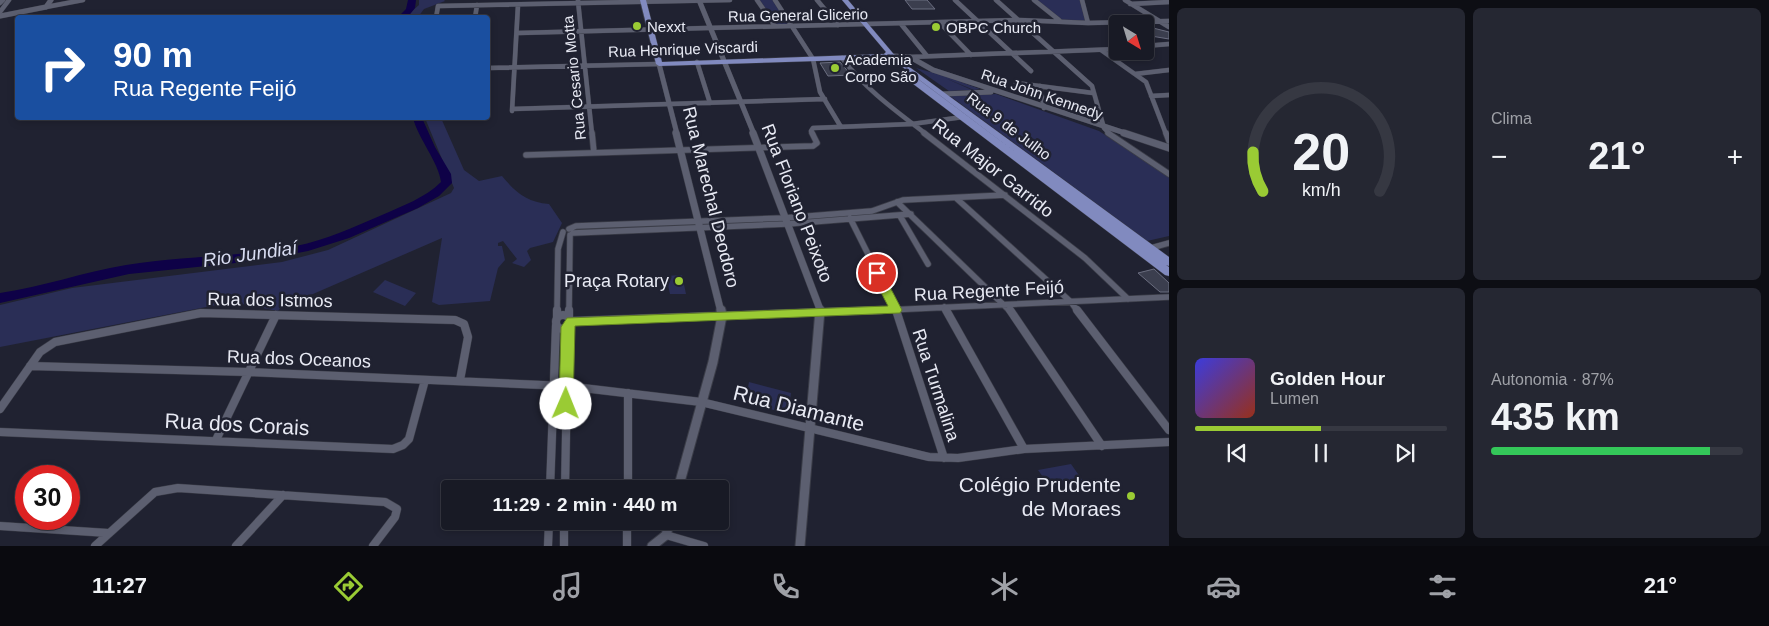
<!DOCTYPE html>
<html lang="pt">
<head>
<meta charset="utf-8">
<style>
  :root { --surface:#181a25; --page:#252732; --text:#f1f3f6; --muted:#9fa1a7; --line:#363842; --accent:#9acb34 }
  body { margin:0; font-family:Arial,sans-serif; background:var(--page); color:var(--text); height:100vh; display:flex; flex-direction:column; font-size:19px; white-space:nowrap }
  * { box-sizing:border-box; margin:0 }
  p { font-size:16px; color:var(--muted) }
  .icon { flex:none; width:28px; height:28px; fill:none; stroke:currentColor; stroke-width:2; stroke-linecap:round; stroke-linejoin:round }
  .map { position:relative; flex:1; overflow:hidden }
  .details { display:flex; flex-direction:column; gap:8px; padding:8px; background:#0d0e14; width:600px }
  .details>* { flex:none }
  .top-card { position:absolute; left:15px; top:15px; width:475px; height:105px; border-radius:5px; box-shadow:0 2px 8px #0003,0 0 0 1px var(--line); background:#1a4fa0; color:#fff; overflow:hidden }
  .needle { width:32px; rotate:142deg }
  .buttons { position:absolute; left:1109px; top:15px; display:grid; gap:10px }
  .buttons a { display:grid; place-items:center; width:45px; height:45px; border-radius:5px; background:var(--surface); box-shadow:0 2px 8px #0003,0 0 0 1px var(--line); font-size:25px }
  .speed { position:absolute; left:15px; top:465px; display:flex; gap:10px; font-size:25px; font-weight:700; text-align:center }
  .speed>* { display:grid; place-content:center; width:65px; height:65px; border-radius:50%; background:var(--surface); box-shadow:0 2px 8px #0003,0 0 0 1px var(--line); line-height:1 }
  .speed .limit { border:8px solid #d22; background:#fff; color:#111 }
  .pin { position:absolute; display:grid; place-items:center; width:42px; height:42px; color:#fff; margin:-21px; border:2px solid #fff; border-radius:50%; box-shadow:0 1px 5px #0007 }
  .me { position:absolute; width:55px; margin:-28px; rotate:1deg; stroke-linejoin:round; filter:drop-shadow(0 0 4px #0008) }
  .turn { display:flex; align-items:center; gap:18px; height:105px; padding:0 15px; font-size:22px }
  .turn .icon { width:65px; height:65px; stroke-width:2.5 }
  .turn b { display:block; font-size:35px; line-height:42px }
  .big { font-size:38px; font-weight:800; line-height:1.1 }
  .details .card { flex:1; display:flex; flex-direction:column; justify-content:center; gap:8px; min-width:0; padding:0 18px; border-radius:8px; background:var(--page) }
  .details .dial { align-items:center; gap:0 }
  .dial svg { height:130px; overflow:visible; fill:none; stroke:var(--line); stroke-width:7; stroke-linecap:round; text-anchor:middle }
  .dial text { fill:var(--text); stroke:none }
  .song { display:flex; align-items:center; gap:15px }
  .cover { width:60px; height:60px; border-radius:8px; background:linear-gradient(135deg,hsl(240 70% 55%),hsl(10 70% 35%)) }
  .played { height:5px; border-radius:2px; background:linear-gradient(90deg,var(--accent) 50%,var(--line) 50%) }
  .keys { display:flex; justify-content:space-around; direction:ltr }
  .heat { display:flex; justify-content:space-between; align-items:center; font-size:28px; direction:ltr }
  .charge { height:8px; border-radius:4px; background:linear-gradient(90deg,#34c759 87%,var(--line) 0) }
  .details .tiles { flex:1; display:grid; gap:8px; grid-template-columns:repeat(2,1fr) }
  .trip { position:absolute; left:441px; top:480px; width:288px; height:50px; border-radius:5px; background:var(--surface); box-shadow:0 2px 8px #0003,0 0 0 1px var(--line); font-weight:800; line-height:50px; text-align:center }
  .menu { display:flex; height:80px; justify-content:space-around; align-items:center; background:#0a0a0f; color:var(--muted) }
  .menu .icon { width:35px; height:35px }
  .menu .selected { color:var(--accent) }
  .menu b { font-size:22px; color:var(--text) }
  main { display:flex; flex:1; min-height:0 }
  .map>svg:first-child { display:block }
  .green { fill:#2a2e56 }
  .lines { fill:none; stroke-linecap:round; stroke-linejoin:round }
  .river { fill:#0e0147; fill-rule:evenodd }
  .building { fill:#3b3e4e; stroke:#6b6e80 }
  .minor-far2-casing { stroke:#3b3d48; stroke-width:5 }
  .minor-far1-casing { stroke:#3b3d48; stroke-width:7 }
  .minor-casing { stroke:#3b3d48; stroke-width:9 }
  .tertiary-far2-casing { stroke:#3b3d48; stroke-width:5.5 }
  .tertiary-far1-casing { stroke:#3b3d48; stroke-width:8 }
  .tertiary-casing { stroke:#3b3d48; stroke-width:11 }
  .primary-casing { stroke:#3b3d48; stroke-width:1 }
  .minor-far2 { stroke:#5c5f70; stroke-width:4.5 }
  .minor-far1 { stroke:#5c5f70; stroke-width:5.5 }
  .minor { stroke:#5c5f70; stroke-width:8 }
  .tertiary-far2 { stroke:#5c5f70; stroke-width:5 }
  .tertiary-far1 { stroke:#5c5f70; stroke-width:7 }
  .tertiary { stroke:#5c5f70; stroke-width:9 }
  .primary { fill:#818abf; fill-rule:evenodd }
  .route { fill:#9acb34; stroke:#648422 }
  .poi-dot { fill:#9acb34; stroke:#202231; stroke-width:2 }
  .labels { text-anchor:middle; dominant-baseline:central; stroke-width:5; stroke-linejoin:round; paint-order:stroke }
  .far-street-label { font-size:15px; fill:#e8eaf4; stroke:#202231 }
  .far-poi-label { font-size:15px; fill:#e8eaf4; stroke:#202231; text-anchor:start }
  .street-label { font-size:18px; fill:#e8eaf4; stroke:#202231 }
  .poi-label { font-size:18px; fill:#e8eaf4; stroke:#202231; text-anchor:end }
  .water-label { font-size:19px; font-style:italic; fill:#d8dcf1; stroke:#202231 }
  .near-street-label { font-size:21px; fill:#e8eaf4; stroke:#202231 }
  .near-poi-label { font-size:21px; fill:#e8eaf4; stroke:#202231; text-anchor:end }
</style>
</head>
<body>
<main>
<div class="map">
<svg width="1169" height="546" viewBox="0 0 1169 546">
  <rect width="100%" height="100%" fill="#202231"/>
  <path class="green" d="M419 0H444L445 1 424 9 418 17H405L419 5Z
    M759 0H773L789 26H775Z
    M1035 0H1081L1086 23 1059 20Z
    M916 68 930 72 932 71 980 89 974 90 945 78 972 90 949 91Z
    M996 94 1099 131 1169 177V236L1147 241 950 96Z
    M425 118H441L464 170 479 181 502 176C516 193 527 202 549 204L562 223 553 242 530 248 527 251 531 260 524 267 512 263 517 259 503 241 498 243V246H502L505 260 498 268 490 301 439 305 432 302 442 238 313 294 288 299 278 311 232 302 0 347V305L72 288 282 262 328 250 451 193 454 188Z
    M682 275 686 294H670L666 276Z
    M385 280 416 293 405 306 373 292Z
    M749 382 791 393 788 414 745 402Z
    M1071 464 1083 481 1050 487 1038 470Z"/>
  <g class="lines">
    <path class="river" d="M408 0H416L415 8 407 18H397L406 9Z
      M413 118H422L435 147 451 174 452 183 439 196 418 208 349 238 308 251 255 261 129 274 0 303V293C43 287 83 272 126 265 182 256 240 257 296 246 326 240 354 227 382 215 402 206 425 198 441 182 439 163 418 138 413 118Z"/>
  </g>
  <path class="building" d="M905 0H927L935 9H912Z
    M1145 26 1169 32V39L1145 35Z
    M840 62 851 75 828 76 820 63Z
    M1154 269 1169 283V292H1160L1138 273Z"/>
  <g class="lines">
    <g class="minor-far2-casing">
      <path id="minor-far2" d="M757 0 775 26
        M775 0 813 59 820 92 841 127
        M817 0 838 25
        M955 0 1031 71
        M996 0 1092 86 1104 128 1110 134
        M1034 0 1059 20
        M1082 0 1088 23
        M1125 0 1169 27
        M578 1 592 134
        M0 3 3 0
        M1130 4 1169 2
        M46 7 83 0
        M0 12 9 0
        M436 18 438 6 730 0
        M475 18 477 5
        M940 23 971 55
        M901 24 927 56
        M518 33 1019 20 1088 23 1169 21
        M1145 46 1169 44
        M1101 50 1146 82 1166 134
        M910 57 1118 49
        M842 58C865 89 896 111 926 134
        M697 62 710 103
        M488 68 659 64
        M1135 74 1169 70
        M1016 83 1093 93
        M1040 86 1044 108
        M1151 96 1169 95
        M512 109 825 99
        M512 111 518 5
        M813 134 811 131 813 128 912 124 963 117"/>
    </g>
    <g class="minor-far1-casing">
      <path id="minor-far1" d="M592 133 594 153
        M924 133 1085 258 1128 299
        M1108 133 1169 174
        M1166 133 1169 141
        M526 155 813 146 817 143 812 133
        M956 198 1071 302 1078 312
        M897 202 1011 312
        M900 216 928 264
        M850 218 897 312
        M569 229 576 226 784 218 872 211 903 200 1005 195
        M573 233 787 224 911 214
        M1151 248 1169 243
        M944 307 947 312
        M557 312 558 249 563 232
        M569 312 570 235
        M845 312 1169 297"/>
    </g>
    <g class="minor-casing">
      <path id="minor" d="M896 310 944 458
        M946 310 1024 449 1169 442
        M1010 310 1102 446
        M1077 310 1169 430
        M556 322a7 7 0 1 1 14 0a7 7 0 1 1-14 0Z
        M557 318V310
        M569 318V310
        M571 321 882 310
        M30 366 248 372 566 386 701 402 929 457 958 458 1024 449
        M628 393V489
        M0 409 40 352 55 342 201 313 455 320 464 324 468 337 460 380
        M0 432 393 449 403 445 409 439 425 380
        M216 440 276 315
        M550 489 556 325
        M565 489 568 327
        M564 521V546
        M627 521V546
        M0 526 108 533
        M666 535 704 546
        M95 546 155 492 178 488 385 502 397 509 395 517 373 546
        M236 546 283 495
        M548 546 549 521"/>
    </g>
    <g class="tertiary-far2-casing">
      <path id="tertiary-far2" d="M699 0 754 134
        M0 16 46 7 51 0
        M892 56 910 57 933 70 1128 134
        M659 64 677 134
        M943 94 991 92"/>
    </g>
    <g class="tertiary-far1-casing">
      <path id="tertiary-far1" d="M676 133 721 312
        M753 133 821 312
        M1124 133 1169 148"/>
    </g>
    <g class="tertiary-casing">
      <path id="tertiary" d="M678 489 713 362 722 316 721 310
        M652 546 666 535 670 521
        M800 546 820 310"/>
    </g>
    <g class="primary-casing">
      <path id="primary" d="M640 0H646L662 62 884 54 886 52 842 0H848L897 58 1169 257V266L1166 265 1169 267V276L1165 275 904 77V73H910L1050 178 889 57 880 59 659 66 656 64Z"/>
    </g>
    <use href="#minor-far2" class="minor-far2"/>
    <use href="#minor-far1" class="minor-far1"/>
    <use href="#minor" class="minor"/>
    <use href="#tertiary-far2" class="tertiary-far2"/>
    <use href="#tertiary-far1" class="tertiary-far1"/>
    <use href="#tertiary" class="tertiary"/>
    <use href="#primary" class="primary"/>
  </g>
  <path class="route" d="M877 269 881 270 902 310 900 313 575 326 573 404 571 408H561L559 404 561 327 567 318 888 306 871 273Z"/>
  <g class="poi-dot">
    <circle cx="637" cy="26" r="5"/>
    <circle cx="936" cy="27" r="5"/>
    <circle cx="835" cy="68" r="5"/>
    <circle cx="679" cy="281" r="5"/>
    <circle cx="1131" cy="496" r="5"/>
  </g>
  <g class="labels">
    <g class="far-street-label">
      <text transform="translate(798 15) rotate(-1)">Rua General Glicerio</text>
      <text transform="translate(683 49) rotate(-2)">Rua Henrique Viscardi</text>
      <text transform="translate(574 78) rotate(-96)">Rua Cesario Motta</text>
      <text transform="translate(1042 94) rotate(19)">Rua John Kennedy</text>
      <text transform="translate(1009 126) rotate(37)">Rua 9 de Julho</text>
    </g>
    <g class="far-poi-label">
      <text x="647" y="26">Nexxt</text>
      <text x="946" y="27">OBPC Church</text>
      <text x="845" y="59">Academia<tspan x="845" dy="17">Corpo São</tspan></text>
    </g>
    <g class="street-label">
      <text transform="translate(993 168) rotate(38)">Rua Major Garrido</text>
      <text transform="translate(711 197) rotate(76)">Rua Marechal Deodoro</text>
      <text transform="translate(797 203) rotate(69)">Rua Floriano Peixoto</text>
      <text transform="translate(989 291) rotate(-3)">Rua Regente Feijó</text>
      <text transform="translate(270 300) rotate(1)">Rua dos Istmos</text>
      <text transform="translate(299 359) rotate(2)">Rua dos Oceanos</text>
      <text transform="translate(936 385) rotate(72)">Rua Turmalina</text>
    </g>
    <g class="poi-label">
      <text x="669" y="281">Praça Rotary</text>
    </g>
    <g class="water-label">
      <text transform="translate(250 254) rotate(-8)">Rio Jundiaí</text>
    </g>
    <g class="near-street-label">
      <text transform="translate(799 408) rotate(14)">Rua Diamante</text>
      <text transform="translate(237 424) rotate(3)">Rua dos Corais</text>
    </g>
    <g class="near-poi-label">
      <text x="1121" y="484">Colégio Prudente<tspan x="1121" dy="24">de Moraes</tspan></text>
    </g>
  </g>
</svg>
<div class="buttons">
<a><svg class="needle" viewBox="-14 -14 28 28"><path d="M0-13l5 13h-10z" fill="#e53935"/><path d="M0 13l5-13h-10z" fill="#9fa1a7"/></svg></a>
</div>
<div class="speed"><div class="limit">30</div></div>
<div class="pin" style="left:877px;top:273px;background:#d93025"><svg class="icon" aria-label="arrive" viewBox="0 0 24 24"><path d="M6 21V4h12l-3 4 3 4H6"/></svg></div>
<svg class="me" style="left:566px;top:404px" viewBox="-20 -20 40 40"><circle r="19" fill="#fff"/><path d="M0-13L10 11 0 6-10 11z" fill="#9acb34"/></svg>
<div class="trip">11:29 · 2 min · 440 m</div>
<div class="top-card">
<div class="turn"><svg class="icon" aria-label="right" viewBox="0 0 24 24"><path d="M7 20v-9h11M14 6l5 5-5 5"/></svg><div><b>90 m</b>Rua Regente Feijó</div></div>
</div>
</div>
<section class="details">
<div class="tiles">
<div class="card dial"><svg viewBox="0 0 100 80">
<path d="M14 69A42 42 0 1 1 86 69"/>
<path d="M14 69A42 42 0 0 1 8 45" stroke="#9acb34"/>
<text x="50" y="56" font-size="32" font-weight="700">20</text>
<text x="50" y="72" font-size="11">km/h</text>
</svg></div>
<div class="card"><p>Clima</p>
<div class="heat"><a>−</a><b class="big">21°</b><a>+</a></div>
</div>
<div class="card">
<div class="song"><i class="cover"></i><div><b>Golden Hour</b><p>Lumen</p></div></div>
<div class="played"></div>
<div class="keys"><svg class="icon" aria-label="previous" viewBox="0 0 24 24"><path d="M18 5L8 12l10 7zM5 5v14"/></svg><svg class="icon" aria-label="pause" viewBox="0 0 24 24"><path d="M8 5v14M16 5v14"/></svg><svg class="icon" aria-label="next" viewBox="0 0 24 24"><path d="M6 5l10 7-10 7zM19 5v14"/></svg></div>
</div>
<div class="card"><p>Autonomia · 87%</p><b class="big">435 km</b><div class="charge"></div></div>
</div>
</section>
</main>
<nav class="menu">
<b>11:27</b>
<svg class="icon selected" aria-label="directions" viewBox="0 0 24 24"><path d="M12 3l9 9-9 9-9-9zM9 14v-3h6M13 9l2 2-2 2"/></svg>
<svg class="icon" aria-label="music" viewBox="0 0 24 24"><path d="M9 18V5l10-2v13"/><circle cx="6" cy="18" r="3"/><circle cx="16" cy="16" r="3"/></svg>
<svg class="icon" aria-label="phone" viewBox="0 0 24 24"><path d="M5 4h4l2 5-3 2q2 4 5 5l2-3 5 2v4C11 20 4 13 5 4z"/></svg>
<svg class="icon" aria-label="climate" viewBox="0 0 24 24"><path d="M12 3v18M4 7l16 10M4 17L20 7"/></svg>
<svg class="icon" aria-label="car" viewBox="0 0 24 24"><path d="M5 17H2v-5l4-1 3-4h7l3 4 3 1v5h-3M9 17h6M6 11h13"/><circle cx="7" cy="17" r="2"/><circle cx="17" cy="17" r="2"/></svg>
<svg class="icon" aria-label="filters" viewBox="0 0 24 24"><path d="M4 7h16M4 17h16"/><circle cx="9" cy="7" r="2"/><circle cx="15" cy="17" r="2"/></svg>
<b>21°</b>
</nav>
</body>
</html>
